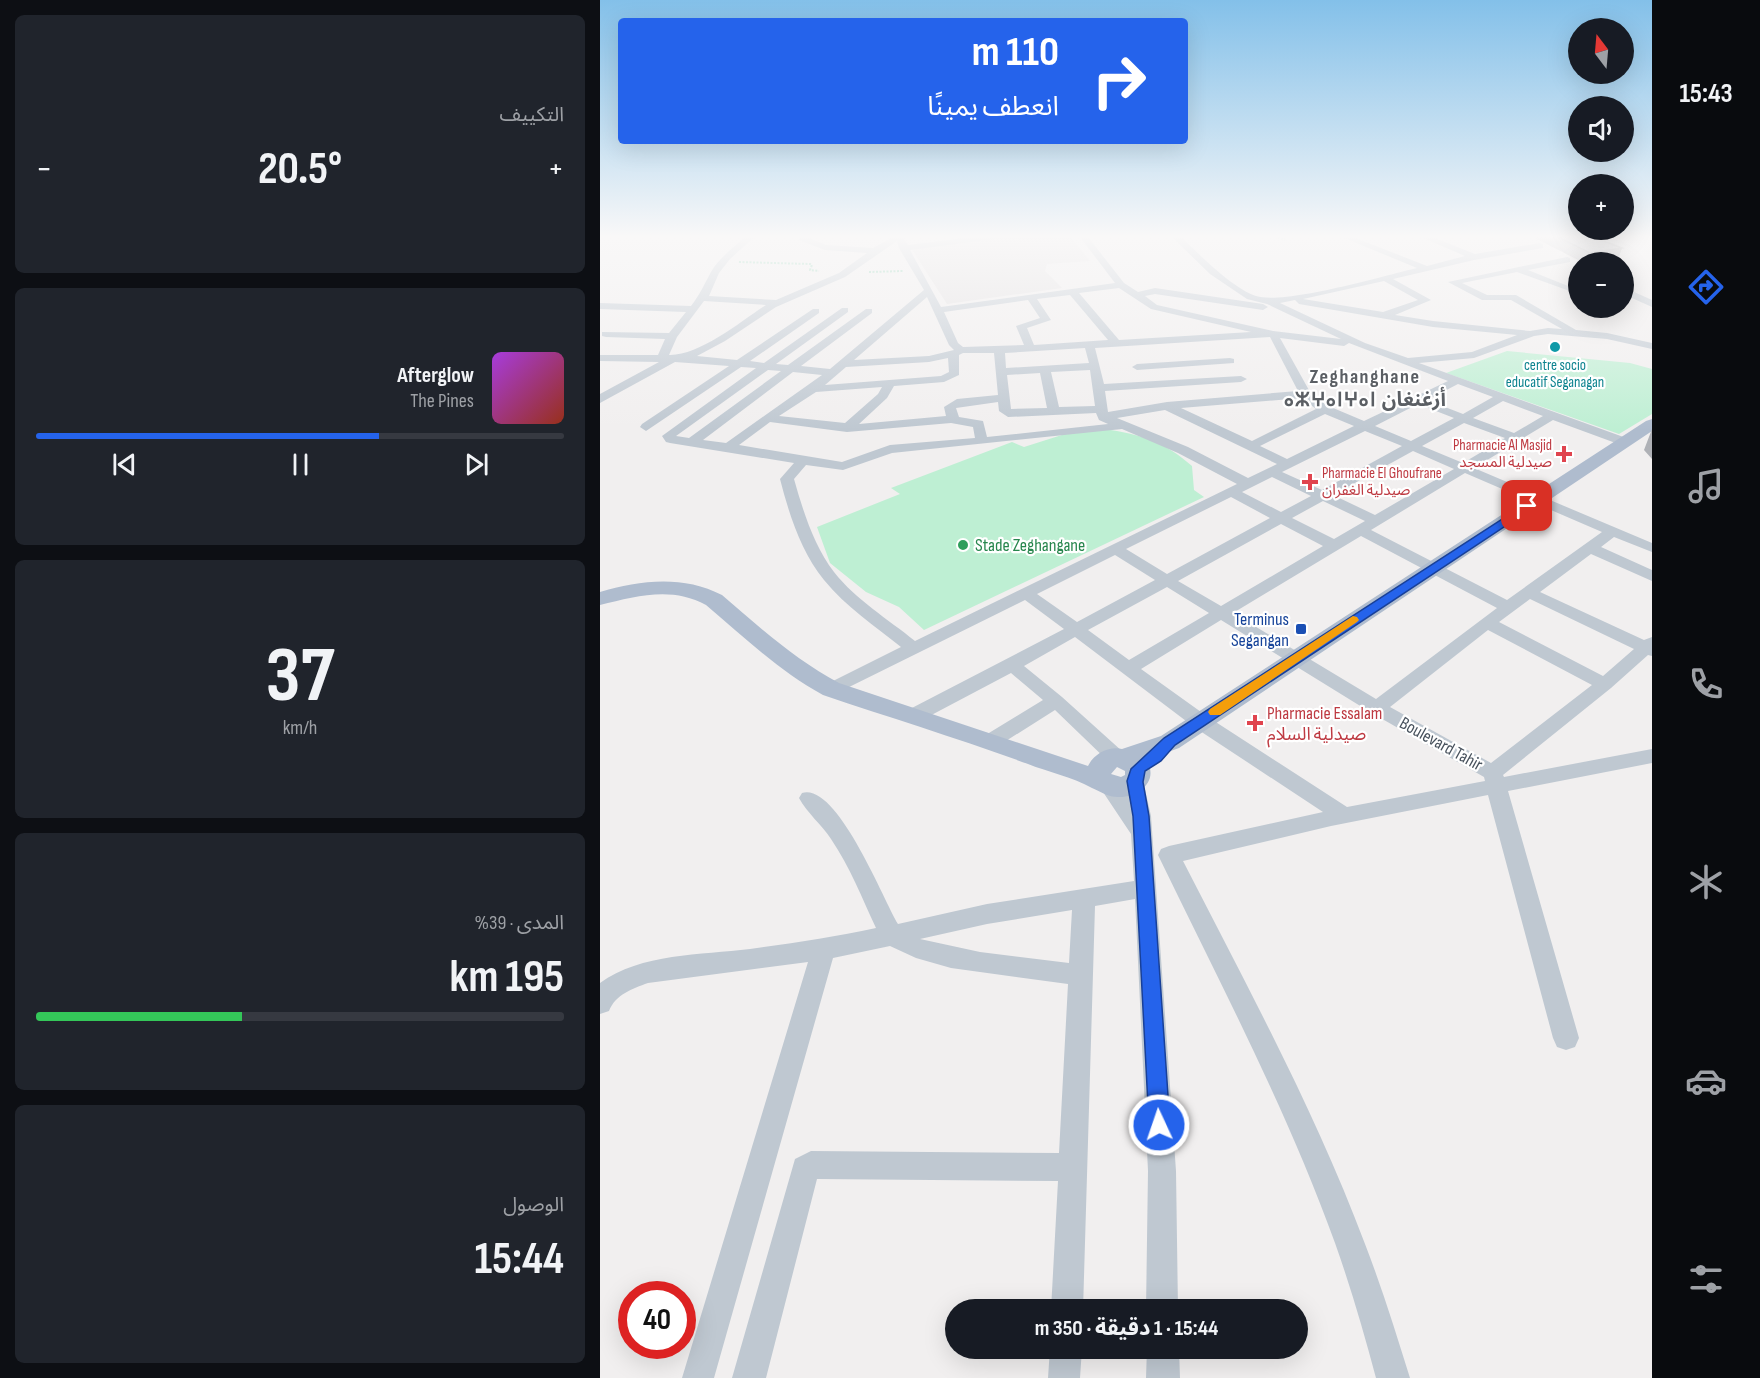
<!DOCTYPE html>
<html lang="ar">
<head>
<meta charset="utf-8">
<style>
  :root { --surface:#171b24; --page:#20242c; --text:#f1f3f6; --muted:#9ea1a6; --line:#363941; --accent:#2563eb }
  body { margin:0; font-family:"Sofia Sans Condensed","Noto Sans Arabic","Noto Sans Tifinagh",sans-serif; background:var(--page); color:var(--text); direction:rtl; height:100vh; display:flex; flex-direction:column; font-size:22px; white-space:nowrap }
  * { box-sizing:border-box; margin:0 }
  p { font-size:20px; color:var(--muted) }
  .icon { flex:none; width:33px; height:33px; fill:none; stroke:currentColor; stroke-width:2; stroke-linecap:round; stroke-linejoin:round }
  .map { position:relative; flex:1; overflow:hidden; direction:ltr }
  .sheet { display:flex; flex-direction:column; gap:15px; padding:15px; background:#0d0f14; width:600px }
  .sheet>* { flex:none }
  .hud { position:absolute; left:18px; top:18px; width:570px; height:126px; border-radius:6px; box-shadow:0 6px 24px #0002; direction:rtl; background:#2563eb; color:#fff; overflow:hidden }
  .needle { width:39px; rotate:344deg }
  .tools { position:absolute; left:968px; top:18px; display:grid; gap:12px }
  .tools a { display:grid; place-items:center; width:66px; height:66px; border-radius:50%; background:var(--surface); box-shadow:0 6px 24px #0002; font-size:30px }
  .speed { position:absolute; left:18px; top:1281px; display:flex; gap:12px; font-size:30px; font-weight:700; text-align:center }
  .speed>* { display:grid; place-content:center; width:78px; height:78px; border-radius:50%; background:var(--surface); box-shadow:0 6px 24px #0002; line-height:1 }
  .speed .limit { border:9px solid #d22; background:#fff; color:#111 }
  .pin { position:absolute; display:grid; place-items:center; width:51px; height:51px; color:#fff; margin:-26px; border-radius:12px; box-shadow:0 3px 9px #0006 }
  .me { position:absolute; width:66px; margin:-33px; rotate:357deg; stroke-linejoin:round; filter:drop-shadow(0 0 4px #0008) }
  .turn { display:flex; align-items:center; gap:21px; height:126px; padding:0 30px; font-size:27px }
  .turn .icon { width:78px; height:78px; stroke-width:2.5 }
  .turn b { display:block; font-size:42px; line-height:51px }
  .big { font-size:45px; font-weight:700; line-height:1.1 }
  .sheet .widget { flex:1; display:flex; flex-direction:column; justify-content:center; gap:9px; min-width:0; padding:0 21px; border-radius:9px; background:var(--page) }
  .sheet .dial { align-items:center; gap:0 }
  .dial b { font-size:78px; line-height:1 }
  .song { display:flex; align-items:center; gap:18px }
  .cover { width:72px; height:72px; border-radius:9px; background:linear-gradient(135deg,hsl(280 70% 55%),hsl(10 70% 35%)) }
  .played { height:6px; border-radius:3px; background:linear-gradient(90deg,var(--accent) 65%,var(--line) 65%) }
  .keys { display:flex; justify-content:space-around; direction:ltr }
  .heat { display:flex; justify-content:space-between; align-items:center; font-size:33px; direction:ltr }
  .charge { height:9px; border-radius:4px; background:linear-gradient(90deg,#34c759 39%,var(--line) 0) }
  .trip { position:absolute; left:345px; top:1299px; width:363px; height:60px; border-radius:30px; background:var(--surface); box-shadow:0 6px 24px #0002; font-weight:700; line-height:60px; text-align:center; direction:rtl }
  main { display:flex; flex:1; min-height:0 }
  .tab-bar { display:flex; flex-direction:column; width:108px; justify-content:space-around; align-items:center; background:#090b0e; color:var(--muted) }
  .tab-bar .icon { width:42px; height:42px }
  .tab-bar .selected { color:var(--accent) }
  .tab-bar b { font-size:27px; color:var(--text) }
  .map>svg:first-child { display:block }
  .education { fill:#e2e0e1 }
  .green { fill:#beefd3 }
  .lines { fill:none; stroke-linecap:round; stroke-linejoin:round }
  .path { stroke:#76cda7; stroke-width:2; stroke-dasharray:2 1.5; stroke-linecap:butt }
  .minor { fill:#bfc8d1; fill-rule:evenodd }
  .major { fill:#afbcce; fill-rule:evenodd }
  .wall { fill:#afb1b6 }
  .shaded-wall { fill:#8f9094 }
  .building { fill:#ccced4; stroke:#8f9094; stroke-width:1.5 }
  .route { fill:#2563eb; stroke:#184099; stroke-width:1.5 }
  .slow { fill:#f59e0b }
  .culture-dot { fill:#0f9aa8; stroke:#fff; stroke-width:2 }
  .health-dot { fill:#e0444e; stroke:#fff; stroke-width:2 }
  .leisure-dot { fill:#2e9e5b; stroke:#fff; stroke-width:2 }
  .transit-dot { fill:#1a4fb4; stroke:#fff; stroke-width:2 }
  .labels { text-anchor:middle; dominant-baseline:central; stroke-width:4.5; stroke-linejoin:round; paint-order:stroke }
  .far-culture-label { font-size:15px; fill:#0d838f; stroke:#fff }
  .far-health-label { font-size:15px; fill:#be3a42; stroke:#fff; text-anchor:end }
  .leisure-label { font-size:18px; fill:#27864d; stroke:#fff; text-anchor:start }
  .transit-label { font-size:18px; fill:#164399; stroke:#fff; text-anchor:end }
  .health-label { font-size:18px; fill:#be3a42; stroke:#fff; text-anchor:start }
  .street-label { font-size:18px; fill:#47515c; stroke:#fff }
  .far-district-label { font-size:20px; font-weight:bold; letter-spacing:1.5px; fill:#5b5f64; stroke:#fff }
</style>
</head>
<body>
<main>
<nav class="tab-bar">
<b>15:43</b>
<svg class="icon selected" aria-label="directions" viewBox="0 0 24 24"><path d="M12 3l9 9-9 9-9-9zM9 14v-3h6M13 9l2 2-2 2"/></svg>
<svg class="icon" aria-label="music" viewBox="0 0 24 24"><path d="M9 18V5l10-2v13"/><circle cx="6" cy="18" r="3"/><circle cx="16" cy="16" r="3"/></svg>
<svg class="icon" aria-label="phone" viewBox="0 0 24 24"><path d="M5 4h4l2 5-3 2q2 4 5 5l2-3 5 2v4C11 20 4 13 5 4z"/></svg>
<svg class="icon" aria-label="climate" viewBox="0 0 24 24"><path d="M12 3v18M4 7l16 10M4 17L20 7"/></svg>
<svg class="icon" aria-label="car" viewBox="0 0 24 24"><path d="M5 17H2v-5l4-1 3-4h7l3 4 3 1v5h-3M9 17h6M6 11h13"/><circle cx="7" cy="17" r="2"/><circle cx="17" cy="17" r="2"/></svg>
<svg class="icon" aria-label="filters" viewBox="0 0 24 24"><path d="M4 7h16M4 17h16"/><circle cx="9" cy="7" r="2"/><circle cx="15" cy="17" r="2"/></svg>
</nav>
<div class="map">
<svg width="1052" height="1378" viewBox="0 0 1052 1378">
  <rect width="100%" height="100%" fill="#f1efef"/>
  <path class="education" d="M411 237H471L490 261 447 264 445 271 462 288 347 304 311 248Z"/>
  <path class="green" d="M907 351 1030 363 1052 369V414L1019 434 846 373Z
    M504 429C540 434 565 442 592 466L594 490 604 497 324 630 299 607 266 592 230 563 217 527 300 494 291 488 412 442 424 447 465 434Z"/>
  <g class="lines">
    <path class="path" d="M678 237 685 240
      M139 262 210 264 212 265 210 270 219 271
      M269 272 303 271"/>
    <path class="minor" d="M145 237H154L130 259 119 273 109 296 176 300 239 273 267 253 225 250 199 240V237H207L226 245 273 248 293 237H303L308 245 373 237H398L394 239 310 250 341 307 515 283 480 237H488L524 283 538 292 555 288 663 304 668 307 663 310 555 294 545 296 557 305 673 331 741 339 667 304 647 299 610 274 572 237H581C600 255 632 288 656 296 685 305 783 276 817 268L742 237H753L827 266 865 256 821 237H832L875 254 940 243 943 244V248L874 260 793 279 831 300 795 315 833 321 930 331 948 328 962 329 911 300H882L848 282 967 257 970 258V262L928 270 978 290V294L917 272 862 283 887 295H916L976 330 1007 333 1052 343V349L1007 339 948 334 934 336 874 358 819 363 1029 439 1031 442 1029 445H1021L953 420 874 468 1052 543V552L1014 537 1001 547 1052 570V581L991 554 940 592 1044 640 1052 637V656L1048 655 1011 688 903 775 904 777 1052 749V763L908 791 979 1038 975 1047 966 1050 957 1047 953 1038 888 795 731 826 583 861C647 986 715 1111 765 1244 782 1288 796 1333 810 1378H776C764 1333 751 1288 735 1243 687 1110 620 983 558 855L561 849 569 846 723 812 594 727 475 637 424 666 462 697 523 752 526 757 523 762 516 764 509 762 455 710 398 746 391 748 384 746 381 741 384 736 443 700 411 673 322 720 315 721 308 720 306 715 308 710 464 629 425 600 237 693H225L222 689 225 685 301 647C275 626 246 607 224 580 201 552 189 514 180 479L194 463 70 443 66 442 62 436 156 368 141 367 46 431 40 427 42 424 129 366 75 362 0 403V394L59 362 0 361V355H58L65 339 6 337 2 336V332L69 333 86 312 0 309V303L91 306C100 294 104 285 111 272 119 258 133 248 145 237ZM297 241 299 248 324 290 230 369 201 366 272 313V309H266L188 365 176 364 248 312V308H242L164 363 150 361 219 313V309H213L137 360 97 356 125 341 176 307 245 277ZM784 281 818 300 783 312 703 299ZM519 288 551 309 651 332 519 340 479 293ZM470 295 508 340 434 345 427 328 451 320 437 299ZM327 297 349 345 354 350 329 356 254 360ZM428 300 440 318 416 326 424 345 363 347 358 343 344 312ZM695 300 699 304 833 327 917 335 872 352 808 358 765 343 680 303ZM104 301 166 305C140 322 99 356 69 355L77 337ZM670 337 698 391 567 402 508 412 505 391 641 382 647 379 641 376 504 384 495 348ZM680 338 744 346 749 343 848 381 764 421 726 405 710 392ZM485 348 489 363 406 368 405 353ZM363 353H394L398 395 357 399 344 407 346 416 259 424 287 398 294 386 344 382 359 375V355ZM348 358 349 372 341 376 225 385 246 367 329 362ZM168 370 181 371 89 438 76 436ZM490 370 495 406 459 407 451 372ZM193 372 222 375 126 443 103 440ZM440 373 447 408 411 409 407 375ZM858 384 893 397 863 414 827 400ZM282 387 278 394 245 423 179 416 216 392ZM702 398 716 409 652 441 581 408ZM903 401 943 416 914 433 873 418ZM398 402 399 411 408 417 496 413 499 420 508 424 387 437 383 421 359 417 356 408ZM818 404 854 418 811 441 775 426ZM565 410 677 464 648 478 588 447 517 418ZM725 414 754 426 687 459 660 446ZM170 422 247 432 351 423 373 427 375 438 290 445 242 462 139 445ZM864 423 905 438 863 463 822 446ZM522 429 578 453 637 484 315 641C288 619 256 600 234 572 214 546 203 511 194 479L206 465 243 470 292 453ZM765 431 802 446 722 490 682 472ZM813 451 854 469 775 515 733 495ZM865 473 1002 532 907 600 771 530ZM672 477 711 496 681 512 642 492ZM631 497 670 518 567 574 526 549ZM723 501 765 521 734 539 692 518ZM681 524 723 546 621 606 578 581ZM761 536 897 608 776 699 633 613ZM515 555 555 580 477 622 437 594ZM567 587 609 613 529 660 488 630ZM930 599 1034 649 1003 676 899 622ZM621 620 770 712 884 777 885 781 747 807 608 717 541 669ZM888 630 992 685 891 763 790 707Z
      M1023 287 1052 300V307L1023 294Z
      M630 358 634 359V363L537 370 532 367 537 364Z
      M535 774 542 776 551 816 576 1171 578 1310H546L548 1171 535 899 495 906 483 1310H451L458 1181 217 1179 166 1378H132L195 1159 211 1151 459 1153 468 984 351 968 316 958 290 946 233 958 114 1378H82L208 962 48 983C32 989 16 994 9 1011L0 1014V983C41 953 101 955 150 949 193 943 234 937 276 928 262 898 250 867 231 839 222 825 207 813 199 798L202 793C237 782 283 899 298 924L387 904 534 881 531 834 499 786 502 781C515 777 519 785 527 794L525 781 528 776ZM472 910 469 963 380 952 320 939 387 924Z
      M450 1348H482L480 1378H448Z
      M547 1348H579L580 1378H546Z"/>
    <path class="major" d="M1052 419V431L579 748 546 760C560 780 539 798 518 797 508 797 501 792 492 788 473 777 448 772 428 764 360 739 291 718 223 695 179 671 144 637 106 605 72 586 36 596 0 605V592C40 580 83 575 122 595 159 627 196 660 239 683L488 766C494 754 508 746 522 749L561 736 1046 421ZM517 767 525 771V775L521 777 511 774Z"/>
  </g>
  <path class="wall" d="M933 237H993L1022 248 1018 259 999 262H982Z
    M1052 429V459L1044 450Z"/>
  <path class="shaded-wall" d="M1022 248 1018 259 999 262H987L990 253Z"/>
  <path class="building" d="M958 237H993L1022 248 990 253Z"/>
  <linearGradient id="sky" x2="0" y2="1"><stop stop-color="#83c0e9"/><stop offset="0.55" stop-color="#f9f8f8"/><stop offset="1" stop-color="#f9f8f8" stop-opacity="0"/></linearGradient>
  <rect width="1052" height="430" fill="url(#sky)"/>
  <path class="route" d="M927 503 933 506 931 509 575 745 561 761 545 771 543 782 549 816 570 1125 567 1132 559 1135 552 1132 549 1125 533 816 527 781 531 769 564 738Z"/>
  <path class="slow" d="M753 616 757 617 759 620 757 622 620 715H610L608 712 610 709Z"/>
  <circle class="culture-dot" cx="955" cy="347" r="6"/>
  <g class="health-dot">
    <path d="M961 445h6v6h6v6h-6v6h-6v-6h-6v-6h6z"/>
    <path d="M707 473h6v6h6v6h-6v6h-6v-6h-6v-6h6z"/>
    <path d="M652 714h6v6h6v6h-6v6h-6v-6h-6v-6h6z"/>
  </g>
  <circle class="leisure-dot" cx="363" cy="545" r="6"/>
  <rect class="transit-dot" x="695" y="623" width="12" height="12" rx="3"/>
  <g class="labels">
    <g class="far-culture-label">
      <text x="955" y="365">centre socio<tspan x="955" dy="17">educatif Seganagan</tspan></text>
    </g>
    <g class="far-health-label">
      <text x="952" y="445">Pharmacie Al Masjid<tspan x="952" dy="17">صيدلية المسجد</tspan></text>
      <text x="722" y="473" text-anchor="start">Pharmacie El Ghoufrane<tspan x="722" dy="17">صيدلية الغفران</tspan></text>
    </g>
    <g class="leisure-label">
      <text x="375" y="545">Stade Zeghangane</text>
    </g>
    <g class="transit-label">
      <text x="689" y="619">Terminus<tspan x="689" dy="21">Segangan</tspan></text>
    </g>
    <g class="health-label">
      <text x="667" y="713">Pharmacie Essalam<tspan x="667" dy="21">صيدلية السلام</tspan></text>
    </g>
    <g class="street-label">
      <text transform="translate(841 744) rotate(29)">Boulevard Tahir</text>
    </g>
    <g class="far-district-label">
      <text x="765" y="377">Zeghanghane<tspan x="765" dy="23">ⴰⵣⵖⴰⵏⵖⴰⵏ أزغنغان</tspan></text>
    </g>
  </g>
</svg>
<div class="tools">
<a><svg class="needle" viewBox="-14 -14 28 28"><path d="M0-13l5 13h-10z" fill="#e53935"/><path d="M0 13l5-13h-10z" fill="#9ea1a6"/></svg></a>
<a><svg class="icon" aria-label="sound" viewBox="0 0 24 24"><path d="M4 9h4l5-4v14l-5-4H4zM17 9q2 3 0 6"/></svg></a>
<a>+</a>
<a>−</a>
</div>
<div class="speed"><div class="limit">40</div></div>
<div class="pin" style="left:927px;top:506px;background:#d93025"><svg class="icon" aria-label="arrive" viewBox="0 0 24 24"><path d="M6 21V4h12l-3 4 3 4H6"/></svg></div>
<svg class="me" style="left:559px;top:1125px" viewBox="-20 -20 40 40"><circle r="17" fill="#2563eb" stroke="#fff" stroke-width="3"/><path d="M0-11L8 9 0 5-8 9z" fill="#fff"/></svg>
<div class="trip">15:44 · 1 دقيقة · 350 m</div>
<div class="hud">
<div class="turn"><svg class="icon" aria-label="right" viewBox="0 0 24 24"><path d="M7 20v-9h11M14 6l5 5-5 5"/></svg><div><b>110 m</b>انعطف يمينًا</div></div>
</div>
</div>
<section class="sheet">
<div class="widget"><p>التكييف</p>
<div class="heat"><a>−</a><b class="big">20.5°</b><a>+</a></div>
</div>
<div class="widget">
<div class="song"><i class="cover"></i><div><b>Afterglow</b><p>The Pines</p></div></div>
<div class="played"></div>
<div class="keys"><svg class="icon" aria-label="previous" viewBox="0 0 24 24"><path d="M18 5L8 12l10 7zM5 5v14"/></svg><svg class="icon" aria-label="pause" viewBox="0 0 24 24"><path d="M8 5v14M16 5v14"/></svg><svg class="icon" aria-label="next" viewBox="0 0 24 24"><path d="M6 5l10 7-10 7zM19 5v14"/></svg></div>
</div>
<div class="widget dial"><b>37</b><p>km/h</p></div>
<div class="widget"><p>المدى · 39%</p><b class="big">195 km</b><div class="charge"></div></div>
<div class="widget"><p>الوصول</p><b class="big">15:44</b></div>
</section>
</main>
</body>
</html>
